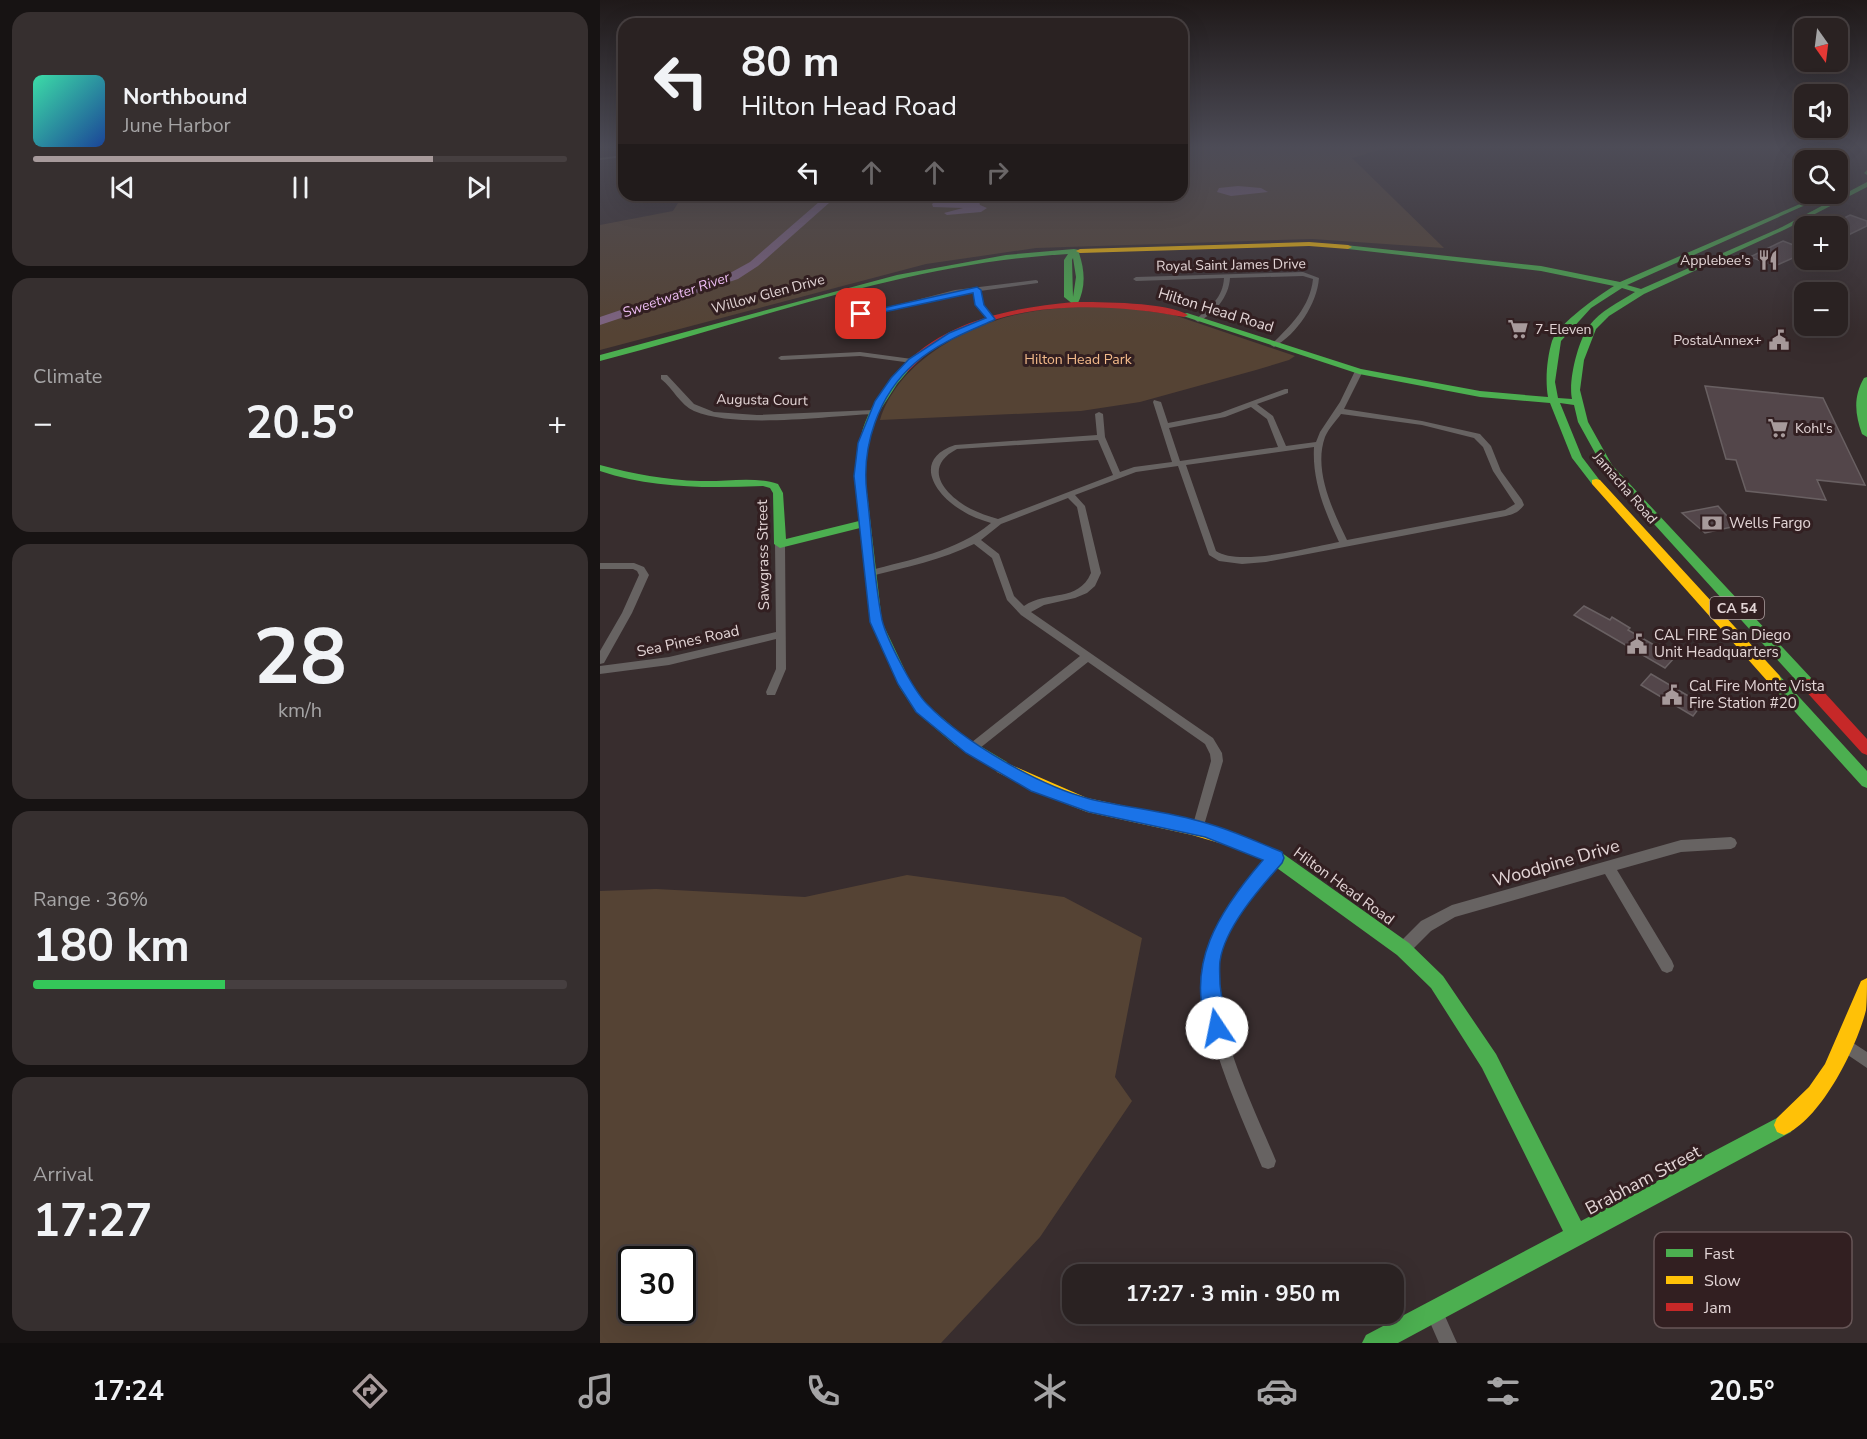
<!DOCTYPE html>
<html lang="en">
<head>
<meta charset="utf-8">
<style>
  :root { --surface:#2a2222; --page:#362f2f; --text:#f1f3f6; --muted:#a5a4a5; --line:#463f40; --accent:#a79a9b }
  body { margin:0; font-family:"Nunito Sans",sans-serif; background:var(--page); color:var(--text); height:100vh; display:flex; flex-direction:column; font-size:22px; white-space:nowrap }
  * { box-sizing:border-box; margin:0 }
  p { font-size:20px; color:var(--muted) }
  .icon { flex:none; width:33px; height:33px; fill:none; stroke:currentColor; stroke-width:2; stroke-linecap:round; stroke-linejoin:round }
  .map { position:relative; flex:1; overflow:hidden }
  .details { display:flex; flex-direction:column; gap:12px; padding:12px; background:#171313; width:600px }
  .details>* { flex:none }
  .hud { position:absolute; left:18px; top:18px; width:570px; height:183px; border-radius:18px; box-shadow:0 6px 24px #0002,0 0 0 2px var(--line); background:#2a2222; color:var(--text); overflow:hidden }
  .needle { width:39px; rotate:166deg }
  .controls { position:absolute; left:1194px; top:18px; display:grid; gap:12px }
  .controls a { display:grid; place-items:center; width:54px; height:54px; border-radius:12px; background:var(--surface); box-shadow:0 6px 24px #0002,0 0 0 2px var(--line); font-size:30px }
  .speed { position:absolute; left:18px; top:1246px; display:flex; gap:12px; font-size:30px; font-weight:700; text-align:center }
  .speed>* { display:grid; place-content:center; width:78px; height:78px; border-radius:50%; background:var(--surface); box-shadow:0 6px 24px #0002,0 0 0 2px var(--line); line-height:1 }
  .speed .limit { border:3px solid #111; border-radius:9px; background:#fff; color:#111 }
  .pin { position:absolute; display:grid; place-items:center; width:51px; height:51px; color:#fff; margin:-26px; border-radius:12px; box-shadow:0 3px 9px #0006 }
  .me { position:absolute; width:66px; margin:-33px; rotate:349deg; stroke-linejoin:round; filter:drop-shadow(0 0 4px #0008) }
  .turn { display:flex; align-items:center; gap:21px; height:126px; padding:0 24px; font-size:27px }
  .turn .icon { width:78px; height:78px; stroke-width:2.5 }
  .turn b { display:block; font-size:42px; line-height:51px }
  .lanes { display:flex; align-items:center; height:57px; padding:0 24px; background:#0003; justify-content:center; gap:30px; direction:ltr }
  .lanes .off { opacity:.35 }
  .big { font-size:45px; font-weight:700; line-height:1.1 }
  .details .card { flex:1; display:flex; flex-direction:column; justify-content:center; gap:9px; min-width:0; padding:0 21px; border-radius:18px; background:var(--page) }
  .details .dial { align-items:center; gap:0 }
  .dial b { font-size:78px; line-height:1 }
  .song { display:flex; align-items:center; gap:18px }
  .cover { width:72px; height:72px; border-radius:9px; background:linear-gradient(135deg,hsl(160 70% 55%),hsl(220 70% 35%)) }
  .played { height:6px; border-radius:3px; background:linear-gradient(90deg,var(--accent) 75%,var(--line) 75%) }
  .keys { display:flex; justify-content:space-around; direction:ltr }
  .heat { display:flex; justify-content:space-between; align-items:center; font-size:33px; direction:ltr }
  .charge { height:9px; border-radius:4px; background:linear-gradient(90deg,#34c759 36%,var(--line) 0) }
  .trip { position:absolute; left:462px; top:1264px; width:342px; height:60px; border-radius:18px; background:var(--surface); box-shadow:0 6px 24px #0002,0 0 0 2px var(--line); font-weight:700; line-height:60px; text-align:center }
  .menu { display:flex; height:96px; justify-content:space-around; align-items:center; background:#110e0e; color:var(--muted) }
  .menu .icon { width:42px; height:42px }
  .menu .active { color:var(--accent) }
  .menu b { font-size:27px; color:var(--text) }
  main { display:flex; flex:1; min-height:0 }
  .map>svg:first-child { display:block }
  .green { fill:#554334; fill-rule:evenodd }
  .water { fill:#7f6482 }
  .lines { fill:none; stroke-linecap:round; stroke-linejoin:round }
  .river { fill:#7f6482; fill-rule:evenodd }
  .building { fill:#53464a; stroke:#696062; stroke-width:1.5 }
  .street { fill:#676362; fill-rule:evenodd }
  .fast { fill:#4caf50; fill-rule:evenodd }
  .slow { fill:#ffc107; fill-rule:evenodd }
  .jam { fill:#c62828; fill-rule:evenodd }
  .route { fill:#1a73e8; stroke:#114b97; stroke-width:1.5 }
  .labels { text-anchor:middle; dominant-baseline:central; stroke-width:6; stroke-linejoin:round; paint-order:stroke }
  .far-poi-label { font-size:14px; fill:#e3d5d6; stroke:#321f21; text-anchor:end }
  .far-street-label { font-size:14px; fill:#e3d5d6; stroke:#321f21 }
  .far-water-label { font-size:14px; font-style:italic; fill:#edbcf3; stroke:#321f21 }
  .far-park-label { font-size:14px; fill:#f3ba8a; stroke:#321f21 }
  .shield { fill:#321f21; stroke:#ae9ea0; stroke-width:1.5 }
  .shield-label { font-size:14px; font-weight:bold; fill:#e3d5d6 }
  .street-label { font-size:15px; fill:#e3d5d6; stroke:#321f21 }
  .poi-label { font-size:15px; fill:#e3d5d6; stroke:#321f21; text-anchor:start }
  .near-street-label { font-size:18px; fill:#e3d5d6; stroke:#321f21 }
  .key { fill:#321f21; stroke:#675657; stroke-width:1.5 }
  .key-label { font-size:16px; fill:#e3d5d6 }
</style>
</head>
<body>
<main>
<section class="details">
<div class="card">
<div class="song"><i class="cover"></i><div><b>Northbound</b><p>June Harbor</p></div></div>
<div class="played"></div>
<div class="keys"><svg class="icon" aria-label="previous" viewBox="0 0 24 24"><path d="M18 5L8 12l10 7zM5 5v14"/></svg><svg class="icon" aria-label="pause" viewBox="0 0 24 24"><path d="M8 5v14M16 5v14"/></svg><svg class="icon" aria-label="next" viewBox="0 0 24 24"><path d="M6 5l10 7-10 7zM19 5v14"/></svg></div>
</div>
<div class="card"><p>Climate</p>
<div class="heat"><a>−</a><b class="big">20.5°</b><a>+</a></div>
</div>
<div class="card dial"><b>28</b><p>km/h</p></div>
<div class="card"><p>Range · 36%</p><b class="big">180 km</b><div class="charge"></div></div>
<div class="card"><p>Arrival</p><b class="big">17:27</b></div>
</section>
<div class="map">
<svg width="1267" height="1343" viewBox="0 0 1267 1343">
  <rect width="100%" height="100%" fill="#382d2e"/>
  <path class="green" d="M792 146 752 158 844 248 712 239 436 248 326 264 0 350V225L73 211 83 195H582V147Z
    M507 305 574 315 695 356 689 360 656 370 540 402 481 411 280 420C297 365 358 330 411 316 442 308 475 307 507 305Z
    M307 875 464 897 542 938 515 1077 532 1101 440 1237 341 1343H0V891L56 889 205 897ZM32 1260H82V1311H32Z"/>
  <path class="water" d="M638 186 661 188 668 192 631 196 617 192 619 188Z
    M362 195H398L400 197 379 201 380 205 387 208 381 212 347 215 344 213 363 208 333 207 332 204 337 200Z
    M474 195 549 196 550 199 483 202 475 199Z"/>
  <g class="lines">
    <path class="river" d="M227 195H238L158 266 138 279 0 325V317L130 273 150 262Z"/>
  </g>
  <path class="building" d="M1250 215 1267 221V226L1238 240V221Z
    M1183 241 1204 249V253L1175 266 1150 257Z
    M1105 386 1223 398 1265 485 1217 480 1226 500 1146 491 1136 460 1126 459Z
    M1118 506 1136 526 1105 533 1082 513Z
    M984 606 1010 620 1012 617 1030 628 1028 630 1075 657 1065 668 974 615Z
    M1051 674 1102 704 1093 716 1041 685Z"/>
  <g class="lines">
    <path class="street" d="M24 155V157L0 160V158Z
      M703 272 719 278C717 304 697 334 674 347L671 345 672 344C691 325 710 307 713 279L703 276 630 278C629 297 614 314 598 322L595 320 596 319C610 308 623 297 624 278L536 281 533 279 536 277Z
      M436 280 438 281V283L380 291 383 305 394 319 391 321 389 320 377 305 374 291 355 294 242 322 239 320 355 290Z
      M260 352 312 359 315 361 312 363 260 356 181 360 178 358 181 356Z
      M756 369 763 371 744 409 822 421 880 434 891 446 901 471 922 500 924 505C919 512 914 514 906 516L666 562 642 564 619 561 609 555 578 466 536 472 475 495 485 506 501 573 495 586 487 593 475 598 444 605 431 612 613 738 622 753 623 761 602 832 598 834 594 832 592 828 611 761 610 754 605 744 488 662 375 752 371 754 367 752 365 749 367 746 480 656 421 615 407 600 392 558 374 544C342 560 306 567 271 576L268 575 266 573 268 571C311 559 356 552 391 523 381 520 370 516 361 510 333 493 313 459 355 445L497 435 495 414 499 412 503 414 505 437 520 472 534 467 572 462 553 402 554 400 561 402 568 423 620 413 685 389H688V393L657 404 673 416 686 446 716 442 720 432 740 402ZM651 407 667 419 678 447 580 461 569 428 625 417ZM741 414 822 425 874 438 883 447 893 471 915 504 905 510 747 540C733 511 713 470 725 437 729 428 736 421 741 414ZM498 440 513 475 398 519C388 516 379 513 371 509 345 495 321 468 357 449ZM714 447C712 481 725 512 739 542 711 547 639 567 616 551L586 465ZM468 498 477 507 491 573C478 603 447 590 424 606L414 596 399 554 381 540 401 524Z
      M61 375H67L94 404 114 412 157 415 274 410 278 412 274 414C226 416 137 429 94 411 80 405 73 388 61 379Z
      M180 541 185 544 186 669 175 695H167L166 692 176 669V639L69 665 0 674V666L69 657 176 632 175 544Z
      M0 563H34L44 567 49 575 32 613 4 663 0 664V651L22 613 39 575 37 571 33 569H0Z
      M1131 837 1135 839 1137 843 1135 847 1131 849 1081 852 1017 870 1072 961 1074 966 1072 971 1067 973 1062 971 1005 874 855 917 831 931 808 954 803 956 798 954 796 949 798 944 821 921 852 905 1081 840Z
      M676 852 680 854 682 858 680 862C659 888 631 915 621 948 603 1008 653 1105 676 1161L674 1167 668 1169 662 1167C639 1110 589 1008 607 948 619 911 647 882 672 854Z
      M1244 1037 1267 1052V1068L1239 1049 1237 1044 1239 1039Z
      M834 1302 840 1305 857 1343H839L825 1311 828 1305Z"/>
    <path class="fast" d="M1267 170V175L1264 173Z
      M1267 182V187L1186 229 1044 294 1009 316 996 329 984 360 980 390 988 422 1012 465 1213 680 1215 684 1213 688H1203L1004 469 978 422 974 405 960 403 982 457 1001 482 1000 484H992L972 458 950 403 880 397 759 374 580 315 587 313 761 369 880 391 948 397C945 380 947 358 952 341 959 323 998 296 1014 286L941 271 748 249 744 247 745 245 941 266 1020 282 1223 194H1230L1027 285 1041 289 1182 227ZM1022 288 1035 292C1019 302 1000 311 989 326 978 341 968 381 972 399L958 398 955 382 961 341 991 308Z
      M474 249 484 251 479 253C485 271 486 288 477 305H474L464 297V260L468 254C308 263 155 321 0 361V355L297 275 406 255ZM473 258 476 277 473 297 472 260Z
      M301 368 309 370 297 384 279 412 268 443 265 475 282 622 310 681 326 704 365 737 407 762 409 767 407 772 402 773 355 745 316 712 300 688 270 622 260 528 180 548 174 544 173 493 170 488 163 486C108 488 54 489 0 471V465C34 474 65 480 100 481 126 482 153 476 178 484L183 493 186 539 259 521C253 456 254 419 301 368Z
      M1267 377V437L1262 434C1255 414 1253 397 1264 378Z
      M1174 674 1179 675 1267 771V788L1262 786 1169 683 1167 679 1169 675Z
      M626 831 682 853 809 943 843 976 896 1054 981 1221 1177 1118 1184 1115 1191 1118 1194 1125 1191 1132 798 1343H762L766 1335 963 1231 882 1068 831 988 797 955 670 863 620 843 618 838 620 833Z"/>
    <path class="slow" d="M709 242 748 245 752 247 748 249 709 246 480 253 476 251 480 249Z
      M996 479 1000 480 1179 675 1181 679 1179 683H1169L992 484V480Z
      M402 761 487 798 592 820 632 833 634 838 632 843 626 845 592 835 487 812 438 793 397 772 395 767 397 762Z
      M1267 978C1267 988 1267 1001 1266 1010 1257 1047 1221 1120 1184 1135L1177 1132 1174 1125 1177 1118 1209 1087 1225 1064 1261 981Z"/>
    <path class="jam" d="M474 302C500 302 568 302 588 315L584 317C502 302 407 299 335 348 325 354 316 364 307 372L299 370C344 320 411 308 474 302Z
      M1208 679 1213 680 1267 739V755L1262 753 1203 688 1201 684 1203 680Z"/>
  </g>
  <linearGradient id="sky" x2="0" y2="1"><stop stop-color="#1f1919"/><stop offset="0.44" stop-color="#4d4c57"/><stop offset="1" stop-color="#4d4c57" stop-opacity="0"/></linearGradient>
  <rect width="1267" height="334" fill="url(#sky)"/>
  <path class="route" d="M377 287 381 290 384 305 395 319 394 320C367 332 338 343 315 363 278 395 261 447 267 494 272 536 274 580 282 620 287 640 313 690 327 704 365 743 438 785 490 799 528 808 568 811 606 823 632 830 657 842 682 852L684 858 682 863C660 888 625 927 620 961 619 968 620 977 620 984 621 999 629 1023 624 1035L617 1037 610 1035C582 966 620 910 663 860L605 837 489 812 431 791 366 753 316 712 298 684 270 622 254 476 258 443 275 401 291 378 309 359 349 333 386 318 375 305 373 293 261 317 256 314Z"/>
  <defs>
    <g id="restaurant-bare" transform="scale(1.62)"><path d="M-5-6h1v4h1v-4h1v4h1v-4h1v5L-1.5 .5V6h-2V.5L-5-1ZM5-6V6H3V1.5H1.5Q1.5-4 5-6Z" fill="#a79a9b" stroke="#321f21" stroke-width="2.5" paint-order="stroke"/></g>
    <g id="supermarket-bare" transform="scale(1.62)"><path d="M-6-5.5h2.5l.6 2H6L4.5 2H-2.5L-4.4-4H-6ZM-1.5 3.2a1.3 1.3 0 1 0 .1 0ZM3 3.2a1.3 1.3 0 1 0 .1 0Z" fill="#a79a9b" stroke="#321f21" stroke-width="2.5" paint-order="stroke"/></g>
    <g id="civic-bare" transform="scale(1.62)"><path d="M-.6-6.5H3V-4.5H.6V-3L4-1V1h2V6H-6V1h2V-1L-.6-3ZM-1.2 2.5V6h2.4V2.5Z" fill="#a79a9b" stroke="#321f21" stroke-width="2.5" paint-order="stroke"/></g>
    <g id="bank-bare" transform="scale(1.62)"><path d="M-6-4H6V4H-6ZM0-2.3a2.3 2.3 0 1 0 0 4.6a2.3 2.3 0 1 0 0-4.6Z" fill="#a79a9b" stroke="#321f21" stroke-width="2.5" paint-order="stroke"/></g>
  </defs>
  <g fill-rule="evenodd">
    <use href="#restaurant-bare" x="1168" y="260"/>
    <use href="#supermarket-bare" x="918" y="329"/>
    <use href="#civic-bare" x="1179" y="340"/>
    <use href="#supermarket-bare" x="1178" y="428"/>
    <use href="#bank-bare" x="1112" y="523"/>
    <use href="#civic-bare" x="1037" y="644"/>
    <use href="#civic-bare" x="1072" y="695"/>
  </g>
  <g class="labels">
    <g class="far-poi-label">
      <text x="1151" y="260">Applebee's</text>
      <text x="935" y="329" text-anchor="start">7-Eleven</text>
      <text x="1162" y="340">PostalAnnex+</text>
      <text x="1195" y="428" text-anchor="start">Kohl's</text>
    </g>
    <g class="far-street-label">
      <text transform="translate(631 265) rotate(-1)">Royal Saint James Drive</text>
      <text transform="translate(168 294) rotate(-15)">Willow Glen Drive</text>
      <text transform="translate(162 400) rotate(1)">Augusta Court</text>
      <text transform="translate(1025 488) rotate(49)">Jamacha Road</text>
    </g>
    <g class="far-water-label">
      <text transform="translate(76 295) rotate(-19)">Sweetwater River</text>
    </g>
    <g class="far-park-label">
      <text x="478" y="359">Hilton Head Park</text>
    </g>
    <rect class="shield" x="1110" y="597" width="54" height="22" rx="4.5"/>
    <g class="shield-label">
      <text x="1137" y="608">CA 54</text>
    </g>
    <g class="street-label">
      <text transform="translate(616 310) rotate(17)">Hilton Head Road</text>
      <text transform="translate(163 555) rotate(-91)">Sawgrass Street</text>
      <text transform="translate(88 641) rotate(-12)">Sea Pines Road</text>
      <text transform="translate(744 886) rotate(36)">Hilton Head Road</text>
    </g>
    <g class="poi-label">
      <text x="1129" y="523">Wells Fargo</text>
      <text x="1054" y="635">CAL FIRE San Diego<tspan x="1054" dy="17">Unit Headquarters</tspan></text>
      <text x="1089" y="686">Cal Fire Monte Vista<tspan x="1089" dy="17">Fire Station #20</tspan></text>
    </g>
    <g class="near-street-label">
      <text transform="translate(956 863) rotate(-16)">Woodpine Drive</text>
      <text transform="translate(1043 1180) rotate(-28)">Brabham Street</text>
    </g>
  </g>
  <rect x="1054" y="1232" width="198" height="96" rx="9" class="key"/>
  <rect x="1066" y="1249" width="27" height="8" fill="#4caf50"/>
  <rect x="1066" y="1276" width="27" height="8" fill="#ffc107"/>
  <rect x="1066" y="1303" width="27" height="8" fill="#c62828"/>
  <g class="key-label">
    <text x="1104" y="1259">Fast</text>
    <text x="1104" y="1286">Slow</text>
    <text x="1104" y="1313">Jam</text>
  </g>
</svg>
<div class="controls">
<a><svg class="needle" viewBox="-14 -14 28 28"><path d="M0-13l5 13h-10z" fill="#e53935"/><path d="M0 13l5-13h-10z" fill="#a5a4a5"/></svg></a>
<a><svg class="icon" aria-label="sound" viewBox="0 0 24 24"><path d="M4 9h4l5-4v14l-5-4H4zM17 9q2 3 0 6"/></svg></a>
<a><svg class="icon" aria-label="search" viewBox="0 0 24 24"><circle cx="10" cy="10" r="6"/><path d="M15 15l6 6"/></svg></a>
<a>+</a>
<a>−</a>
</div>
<div class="speed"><div class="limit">30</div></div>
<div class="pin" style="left:261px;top:314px;background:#d93025"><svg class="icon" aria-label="arrive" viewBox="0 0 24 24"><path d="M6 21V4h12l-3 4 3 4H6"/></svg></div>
<svg class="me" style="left:617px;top:1028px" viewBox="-20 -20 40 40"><circle r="19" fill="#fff"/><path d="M0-13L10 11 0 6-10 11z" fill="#1a73e8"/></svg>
<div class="trip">17:27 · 3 min · 950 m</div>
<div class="hud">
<div class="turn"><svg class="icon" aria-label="left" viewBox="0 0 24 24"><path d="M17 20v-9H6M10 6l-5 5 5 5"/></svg><div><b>80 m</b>Hilton Head Road</div></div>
<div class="lanes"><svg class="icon" aria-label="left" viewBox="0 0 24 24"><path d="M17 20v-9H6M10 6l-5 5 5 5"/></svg><svg class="icon off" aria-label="ahead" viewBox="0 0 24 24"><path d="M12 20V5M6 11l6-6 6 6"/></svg><svg class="icon off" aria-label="ahead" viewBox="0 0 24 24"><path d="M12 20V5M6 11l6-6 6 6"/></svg><svg class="icon off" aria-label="right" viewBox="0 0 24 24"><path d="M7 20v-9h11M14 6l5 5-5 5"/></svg></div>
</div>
</div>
</main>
<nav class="menu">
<b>17:24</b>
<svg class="icon active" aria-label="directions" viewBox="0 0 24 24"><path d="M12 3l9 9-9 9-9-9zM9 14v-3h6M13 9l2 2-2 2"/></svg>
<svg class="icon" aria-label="music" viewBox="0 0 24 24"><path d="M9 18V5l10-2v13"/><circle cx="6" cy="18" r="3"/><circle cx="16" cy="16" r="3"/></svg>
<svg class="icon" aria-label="phone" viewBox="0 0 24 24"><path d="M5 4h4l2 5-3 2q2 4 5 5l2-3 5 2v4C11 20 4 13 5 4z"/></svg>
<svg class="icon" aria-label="climate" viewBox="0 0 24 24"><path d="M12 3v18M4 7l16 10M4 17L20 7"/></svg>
<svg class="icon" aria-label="car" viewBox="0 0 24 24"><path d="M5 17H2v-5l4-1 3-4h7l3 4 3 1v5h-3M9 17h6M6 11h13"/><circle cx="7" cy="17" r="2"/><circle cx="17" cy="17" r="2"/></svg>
<svg class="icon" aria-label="filters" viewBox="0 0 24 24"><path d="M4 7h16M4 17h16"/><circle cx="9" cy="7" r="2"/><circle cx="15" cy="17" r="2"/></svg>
<b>20.5°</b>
</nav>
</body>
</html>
